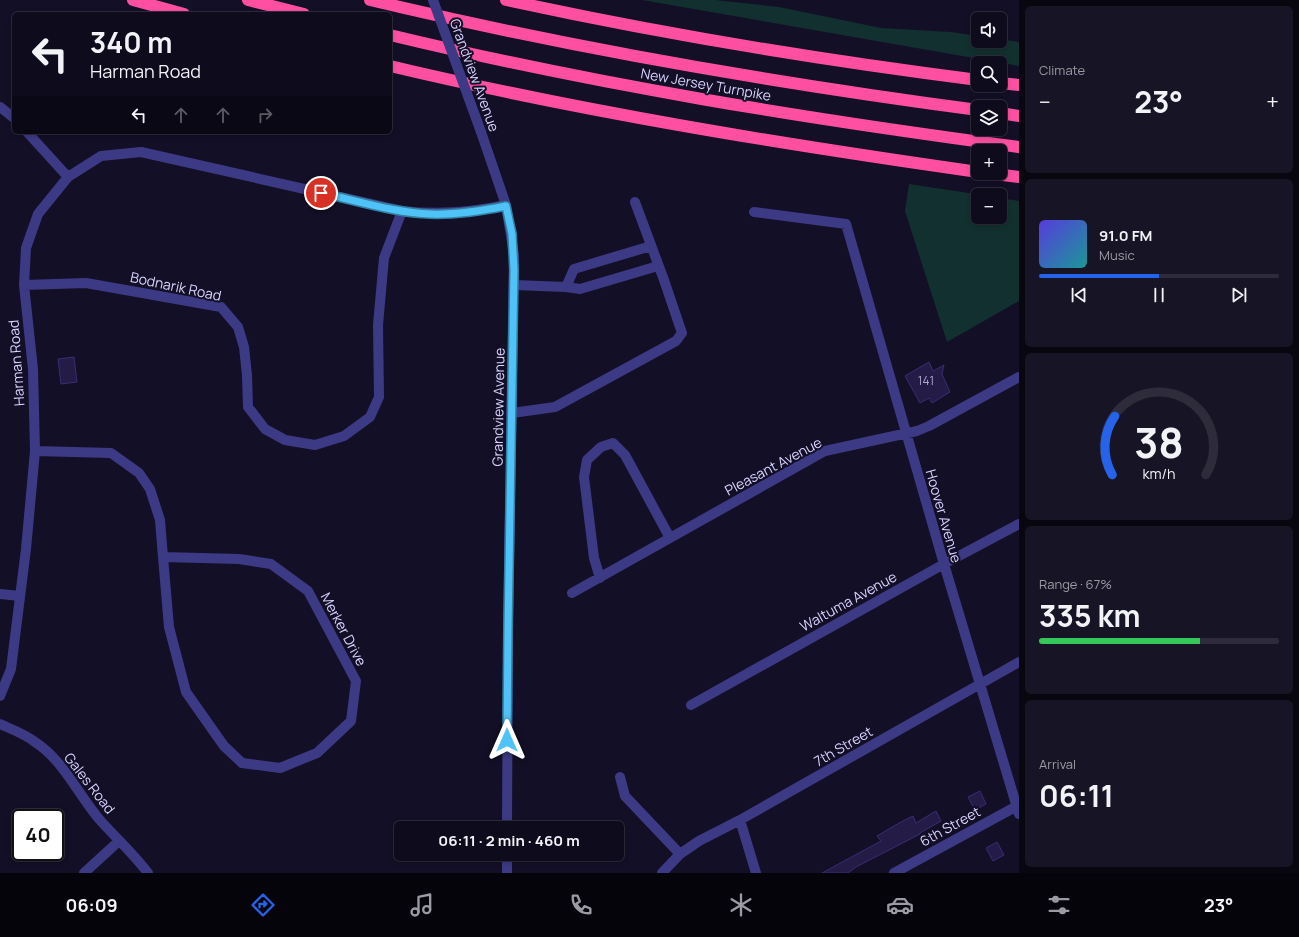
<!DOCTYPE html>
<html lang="en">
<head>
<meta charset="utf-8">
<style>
  :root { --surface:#0e0b1c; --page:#171425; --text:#f1f3f6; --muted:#9b9ba3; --line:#2e2b3b; --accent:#2563eb }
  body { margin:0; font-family:Manrope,sans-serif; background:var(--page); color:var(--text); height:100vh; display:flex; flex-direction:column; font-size:15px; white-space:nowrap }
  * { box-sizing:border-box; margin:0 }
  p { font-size:13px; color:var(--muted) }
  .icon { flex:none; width:22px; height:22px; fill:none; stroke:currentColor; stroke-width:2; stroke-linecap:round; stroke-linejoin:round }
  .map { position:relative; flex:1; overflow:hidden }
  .side { display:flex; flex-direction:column; gap:6px; padding:6px; background:#08060f; width:280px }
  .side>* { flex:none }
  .top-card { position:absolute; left:12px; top:12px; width:380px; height:122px; border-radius:6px; box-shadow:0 2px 6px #0003,0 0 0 1px var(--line); background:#0e0b1c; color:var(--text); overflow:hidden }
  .buttons { position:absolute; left:971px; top:12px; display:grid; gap:8px }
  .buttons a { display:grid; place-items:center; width:36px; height:36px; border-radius:6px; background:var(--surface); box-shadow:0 2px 6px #0003,0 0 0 1px var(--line); font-size:20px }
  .speed { position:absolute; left:12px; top:809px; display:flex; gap:8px; font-size:20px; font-weight:700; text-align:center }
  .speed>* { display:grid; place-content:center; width:52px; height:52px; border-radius:50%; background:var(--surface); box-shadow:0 2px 6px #0003,0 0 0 1px var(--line); line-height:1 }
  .speed .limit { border:2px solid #111; border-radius:6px; background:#fff; color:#111 }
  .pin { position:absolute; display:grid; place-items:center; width:34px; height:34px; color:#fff; margin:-17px; border:2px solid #fff; border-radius:50%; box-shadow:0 1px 4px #0007 }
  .me { position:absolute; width:44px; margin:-22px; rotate:0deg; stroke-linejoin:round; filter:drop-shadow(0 0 3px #0008) }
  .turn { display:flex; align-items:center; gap:14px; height:84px; padding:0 12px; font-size:18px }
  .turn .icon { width:52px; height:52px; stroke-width:2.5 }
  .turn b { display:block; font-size:28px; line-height:34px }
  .lanes { display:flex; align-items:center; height:38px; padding:0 12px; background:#0003; justify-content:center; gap:20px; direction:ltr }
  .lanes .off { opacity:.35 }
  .big { font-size:30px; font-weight:700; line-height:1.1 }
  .side .widget { flex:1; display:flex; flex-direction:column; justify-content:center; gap:6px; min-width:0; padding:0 14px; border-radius:6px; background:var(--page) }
  .side .dial { align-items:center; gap:0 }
  .dial svg { height:104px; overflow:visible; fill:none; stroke:var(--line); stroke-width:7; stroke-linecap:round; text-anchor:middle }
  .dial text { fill:var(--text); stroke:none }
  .song { display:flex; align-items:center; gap:12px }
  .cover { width:48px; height:48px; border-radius:6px; background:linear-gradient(135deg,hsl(250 70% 55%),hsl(180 70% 35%)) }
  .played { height:4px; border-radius:2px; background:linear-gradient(90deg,var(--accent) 50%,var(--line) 50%) }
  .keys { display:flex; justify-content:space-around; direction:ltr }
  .heat { display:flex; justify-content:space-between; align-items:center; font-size:22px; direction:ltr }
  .charge { height:6px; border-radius:3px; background:linear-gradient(90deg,#34c759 67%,var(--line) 0) }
  .trip { position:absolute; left:394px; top:821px; width:230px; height:40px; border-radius:6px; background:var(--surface); box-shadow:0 2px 6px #0003,0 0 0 1px var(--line); font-weight:700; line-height:40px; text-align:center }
  .tab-bar { display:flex; height:64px; justify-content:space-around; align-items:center; background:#06040b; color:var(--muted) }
  .tab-bar .icon { width:28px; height:28px }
  .tab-bar .active { color:var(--accent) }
  .tab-bar b { font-size:18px; color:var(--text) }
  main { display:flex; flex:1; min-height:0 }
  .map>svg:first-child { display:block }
  .green { fill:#12302f }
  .building { fill:#241b47; stroke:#3b2d73 }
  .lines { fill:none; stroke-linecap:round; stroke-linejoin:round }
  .minor { stroke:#3d3a85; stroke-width:10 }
  .highway { stroke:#ff4fa3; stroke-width:12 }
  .minor-bridge { stroke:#3d3a85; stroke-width:10 }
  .route-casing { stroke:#337fa1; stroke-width:10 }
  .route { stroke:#4fc3f7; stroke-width:7 }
  .labels { text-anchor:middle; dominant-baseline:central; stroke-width:4; stroke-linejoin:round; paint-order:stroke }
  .number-label { font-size:12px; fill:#aca6d1 }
  .street-label { font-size:14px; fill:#d9d4ff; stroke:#130f26 }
</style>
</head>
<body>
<main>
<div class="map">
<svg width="1019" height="873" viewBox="0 0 1019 873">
  <rect width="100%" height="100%" fill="#130f26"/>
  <path class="green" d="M642 0H715L779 7 881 28 951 32 978 36V41H1000V39L1019 42V66Z
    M909 184 982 195H978V217H1000V198L1019 201V301L947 342 905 211Z"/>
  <path class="building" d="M74 357 77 382 61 384 58 359Z
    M929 362 933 371 944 365 942 374 950 392 932 403 929 398 920 403 905 376Z
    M980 791 986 804 975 810 968 797Z
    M936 811 941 821 920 833V834L856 867 848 873H822L881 841 877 836 899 823 913 816 916 823Z
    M997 842 1004 855 993 861 986 848Z"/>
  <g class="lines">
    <path class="minor" d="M0 107 14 118
      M27 132 68 177
      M481 132 506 205 514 255 508 630 507 828
      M754 212 846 224 944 564 1019 814
      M24 285 86 283 221 307 238 327 244 347 247 375 248 407 265 429 285 440 315 445 344 436 370 417 379 397 378 325 384 258 402 211
      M514 285 566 287 580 289 658 266
      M566 287 574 269 651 246
      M512 413 555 407 676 341 682 333 664 280 635 202
      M35 451 111 453 139 473 150 489 160 520 163 557
      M163 557 239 559 271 564 308 591 356 681 351 721 317 753 280 768 242 763 224 746 186 692 169 627Z
      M600 578 594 558 584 477 587 460 601 447 613 443 625 455 670 538
      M572 593 825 451 917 431 929 426 1019 377
      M0 594 20 596
      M0 696 11 669 26 549 35 451 33 369 24 285 26 248 38 214 68 177 101 156 141 152 402 211C438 215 470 213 506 205
      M691 705 944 564 1019 524
      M0 724C11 729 25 734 35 742 63 760 78 794 99 819 115 837 133 853 148 873
      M620 777 625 796 680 854
      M740 820 756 873
      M507 854V873
      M84 873 119 841
      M662 873 680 854 699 841 740 820 1019 662
      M894 873 1019 805"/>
    <path class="highway" d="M133 0 184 14
      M248 0 304 14
      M370 0C571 48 774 83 978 110
      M506 0C662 34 820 60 978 80
      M390 35C597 85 808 119 1019 147
      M390 66C584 112 781 144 978 172
      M1000 83 1019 85
      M1000 113 1019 116
      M987 173 1019 177"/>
    <path class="minor-bridge" d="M433 0 481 132"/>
  </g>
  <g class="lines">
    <g class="route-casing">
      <path id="route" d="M321 193C355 200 395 213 430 214 456 215 481 211 506 206L512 234 514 270 508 630 507 740"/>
    </g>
    <use href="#route" class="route"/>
  </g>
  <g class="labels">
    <g class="number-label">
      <text x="926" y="380">141</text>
    </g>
    <g class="street-label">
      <text transform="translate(475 75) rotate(70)">Grandview Avenue</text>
      <text transform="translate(706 84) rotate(10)">New Jersey Turnpike</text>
      <text transform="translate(176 286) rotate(12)">Bodnarik Road</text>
      <text transform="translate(16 363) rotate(-94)">Harman Road</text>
      <text transform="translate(498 407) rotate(-89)">Grandview Avenue</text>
      <text transform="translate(773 466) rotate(-28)">Pleasant Avenue</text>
      <text transform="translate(944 516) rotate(74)">Hoover Avenue</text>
      <text transform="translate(848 601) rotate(-29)">Waltuma Avenue</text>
      <text transform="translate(344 629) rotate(62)">Merker Drive</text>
      <text transform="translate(843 746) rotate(-30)">7th Street</text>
      <text transform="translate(90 783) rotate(52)">Gales Road</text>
      <text transform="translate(950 826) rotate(-29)">6th Street</text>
    </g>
  </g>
</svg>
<div class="buttons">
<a><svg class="icon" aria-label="sound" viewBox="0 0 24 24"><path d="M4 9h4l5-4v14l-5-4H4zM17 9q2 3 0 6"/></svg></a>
<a><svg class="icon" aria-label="search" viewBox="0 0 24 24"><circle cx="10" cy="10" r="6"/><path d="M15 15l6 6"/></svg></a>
<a><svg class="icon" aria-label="layers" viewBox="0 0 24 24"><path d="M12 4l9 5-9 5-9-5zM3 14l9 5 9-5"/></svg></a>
<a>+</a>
<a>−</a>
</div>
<div class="speed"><div class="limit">40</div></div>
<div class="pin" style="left:321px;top:193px;background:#d93025"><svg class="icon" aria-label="arrive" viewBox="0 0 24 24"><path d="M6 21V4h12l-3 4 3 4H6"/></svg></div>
<svg class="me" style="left:507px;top:740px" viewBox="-20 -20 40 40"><path d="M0-17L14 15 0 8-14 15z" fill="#4fc3f7" stroke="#fff" stroke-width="4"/></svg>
<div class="trip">06:11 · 2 min · 460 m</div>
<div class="top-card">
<div class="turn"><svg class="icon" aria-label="left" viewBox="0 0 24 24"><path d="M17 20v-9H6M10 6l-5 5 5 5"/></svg><div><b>340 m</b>Harman Road</div></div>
<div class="lanes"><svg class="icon" aria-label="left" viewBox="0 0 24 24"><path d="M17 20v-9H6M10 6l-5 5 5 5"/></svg><svg class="icon off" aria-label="ahead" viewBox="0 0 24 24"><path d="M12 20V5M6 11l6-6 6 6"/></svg><svg class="icon off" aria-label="ahead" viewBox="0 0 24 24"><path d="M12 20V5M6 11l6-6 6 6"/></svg><svg class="icon off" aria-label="right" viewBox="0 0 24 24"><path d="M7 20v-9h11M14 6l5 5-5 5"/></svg></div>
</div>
</div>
<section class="side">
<div class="widget"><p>Climate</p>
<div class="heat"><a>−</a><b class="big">23°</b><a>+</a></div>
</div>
<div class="widget">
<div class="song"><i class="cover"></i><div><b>91.0 FM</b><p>Music</p></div></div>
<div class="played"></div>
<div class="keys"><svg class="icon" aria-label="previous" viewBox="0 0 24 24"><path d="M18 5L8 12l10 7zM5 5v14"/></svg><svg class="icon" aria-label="pause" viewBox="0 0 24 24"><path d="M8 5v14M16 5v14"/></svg><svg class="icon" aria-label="next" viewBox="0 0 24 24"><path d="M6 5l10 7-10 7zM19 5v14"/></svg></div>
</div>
<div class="widget dial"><svg viewBox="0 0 100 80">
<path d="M14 69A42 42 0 1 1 86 69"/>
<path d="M14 69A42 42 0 0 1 16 24" stroke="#2563eb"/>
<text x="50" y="56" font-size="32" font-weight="700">38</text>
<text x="50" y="72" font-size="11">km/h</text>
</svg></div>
<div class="widget"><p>Range · 67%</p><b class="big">335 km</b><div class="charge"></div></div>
<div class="widget"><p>Arrival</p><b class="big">06:11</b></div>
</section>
</main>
<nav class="tab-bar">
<b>06:09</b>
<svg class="icon active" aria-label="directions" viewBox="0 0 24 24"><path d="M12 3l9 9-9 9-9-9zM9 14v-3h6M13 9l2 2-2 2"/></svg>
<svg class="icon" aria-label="music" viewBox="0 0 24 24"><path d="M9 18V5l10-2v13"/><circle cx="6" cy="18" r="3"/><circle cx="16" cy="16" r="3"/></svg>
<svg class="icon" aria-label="phone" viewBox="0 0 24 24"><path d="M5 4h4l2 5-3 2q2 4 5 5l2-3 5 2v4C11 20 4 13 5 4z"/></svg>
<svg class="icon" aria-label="climate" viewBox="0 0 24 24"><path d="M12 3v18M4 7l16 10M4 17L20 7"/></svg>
<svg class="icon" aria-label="car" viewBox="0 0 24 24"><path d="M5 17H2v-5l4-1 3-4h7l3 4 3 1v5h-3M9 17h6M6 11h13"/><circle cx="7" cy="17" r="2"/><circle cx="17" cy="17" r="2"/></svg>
<svg class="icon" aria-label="filters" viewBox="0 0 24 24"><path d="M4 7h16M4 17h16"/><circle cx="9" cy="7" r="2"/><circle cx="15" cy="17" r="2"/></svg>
<b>23°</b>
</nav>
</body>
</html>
